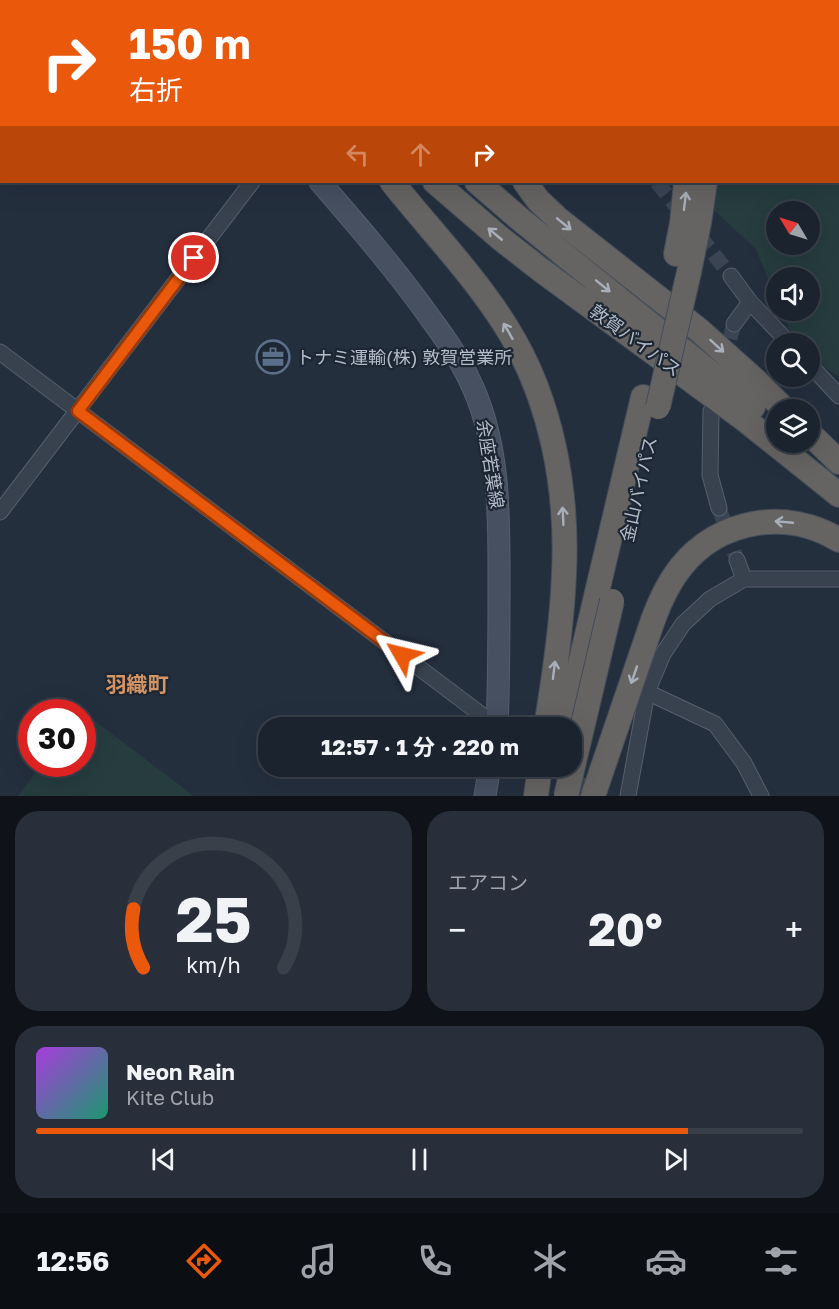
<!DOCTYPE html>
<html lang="ja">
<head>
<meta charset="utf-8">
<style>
  :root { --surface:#1b232e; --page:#282f3a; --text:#f1f3f6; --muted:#a0a4aa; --line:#39404a; --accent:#ea580c }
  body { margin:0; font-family:"Golos Text","Noto Sans JP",sans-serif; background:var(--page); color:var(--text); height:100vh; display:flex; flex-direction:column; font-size:22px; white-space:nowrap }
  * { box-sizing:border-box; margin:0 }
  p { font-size:20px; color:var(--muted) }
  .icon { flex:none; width:33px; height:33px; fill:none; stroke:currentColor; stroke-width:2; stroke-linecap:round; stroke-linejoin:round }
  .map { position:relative; height:796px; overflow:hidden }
  .sheet { display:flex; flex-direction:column; gap:15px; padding:15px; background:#0f1319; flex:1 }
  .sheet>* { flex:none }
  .banner { position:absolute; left:0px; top:0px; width:840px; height:183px; box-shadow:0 6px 24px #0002,0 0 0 2px var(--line); background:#ea580c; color:#fff; overflow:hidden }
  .needle { width:39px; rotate:308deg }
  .buttons { position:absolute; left:766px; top:201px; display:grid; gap:12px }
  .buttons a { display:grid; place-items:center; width:54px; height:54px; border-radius:50%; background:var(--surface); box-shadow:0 6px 24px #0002,0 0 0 2px var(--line); font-size:30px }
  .speed { position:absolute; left:18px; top:699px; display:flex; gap:12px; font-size:30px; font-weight:700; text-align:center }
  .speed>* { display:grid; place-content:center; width:78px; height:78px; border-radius:50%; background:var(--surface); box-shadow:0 6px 24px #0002,0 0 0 2px var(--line); line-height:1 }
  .speed .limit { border:9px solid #d22; background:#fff; color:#111 }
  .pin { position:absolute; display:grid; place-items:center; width:51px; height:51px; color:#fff; margin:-26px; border:3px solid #fff; border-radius:50%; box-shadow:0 2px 6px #0007 }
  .me { position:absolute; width:66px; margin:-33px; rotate:307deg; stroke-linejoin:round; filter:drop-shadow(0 0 4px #0008) }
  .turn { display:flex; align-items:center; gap:21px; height:126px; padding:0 30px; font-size:27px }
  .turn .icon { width:78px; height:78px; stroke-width:2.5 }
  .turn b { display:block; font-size:42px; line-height:51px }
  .lanes { display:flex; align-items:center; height:57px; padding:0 30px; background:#0003; justify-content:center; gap:30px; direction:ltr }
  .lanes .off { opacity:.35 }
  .big { font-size:45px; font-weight:700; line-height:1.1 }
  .sheet .tile { flex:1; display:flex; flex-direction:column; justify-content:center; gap:9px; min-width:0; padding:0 21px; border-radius:24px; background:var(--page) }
  .sheet .dial { align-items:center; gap:0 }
  .dial svg { height:156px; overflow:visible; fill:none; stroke:var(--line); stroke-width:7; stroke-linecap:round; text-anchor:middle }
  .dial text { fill:var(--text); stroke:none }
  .song { display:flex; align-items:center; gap:18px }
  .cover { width:72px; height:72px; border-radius:9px; background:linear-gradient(135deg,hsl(280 70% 55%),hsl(160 70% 35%)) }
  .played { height:6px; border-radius:3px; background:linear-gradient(90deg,var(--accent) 85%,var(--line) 85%) }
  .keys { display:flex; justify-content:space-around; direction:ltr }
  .heat { display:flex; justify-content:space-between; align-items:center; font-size:33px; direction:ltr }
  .sheet .tiles { flex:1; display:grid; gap:15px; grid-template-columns:1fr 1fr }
  .tile:last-child { grid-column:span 2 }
  .trip { position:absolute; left:258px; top:717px; width:324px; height:60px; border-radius:24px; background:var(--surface); box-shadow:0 6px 24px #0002,0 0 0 2px var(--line); font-weight:700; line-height:60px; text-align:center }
  .menu { display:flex; height:96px; justify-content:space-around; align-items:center; background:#0b0e12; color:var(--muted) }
  .menu .icon { width:42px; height:42px }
  .menu .on { color:var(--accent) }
  .menu b { font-size:27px; color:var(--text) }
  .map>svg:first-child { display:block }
  .green { fill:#263c3f; fill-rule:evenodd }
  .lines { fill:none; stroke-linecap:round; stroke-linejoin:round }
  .minor-tunnel { stroke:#3a4453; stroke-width:15; stroke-dasharray:15 8; stroke-linecap:butt }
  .minor-casing { stroke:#565f6c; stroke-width:17 }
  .secondary-casing { stroke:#565f6c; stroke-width:23 }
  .trunk-casing { stroke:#434c59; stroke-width:26 }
  .minor { stroke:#38414e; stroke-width:15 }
  .secondary { stroke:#465061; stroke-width:21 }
  .trunk { stroke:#656462; stroke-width:24 }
  .trunk-bridge-casing { stroke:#434c59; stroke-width:26; stroke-linecap:butt }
  .trunk-bridge { stroke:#656462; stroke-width:24 }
  .oneway { stroke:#a8afba }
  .route-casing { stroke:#983908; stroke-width:15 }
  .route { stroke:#ea580c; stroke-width:10 }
  .labels { text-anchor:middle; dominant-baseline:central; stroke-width:4.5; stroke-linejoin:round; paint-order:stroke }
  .street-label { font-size:18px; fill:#b4bcc9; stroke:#1d2633 }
  .poi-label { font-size:18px; fill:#b4bcc9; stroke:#1d2633; text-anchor:start }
  .quarter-label { font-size:21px; font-weight:bold; fill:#d59563; stroke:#1d2633 }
</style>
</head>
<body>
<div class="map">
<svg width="839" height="796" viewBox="0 0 839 796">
  <rect width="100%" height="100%" fill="#242f3e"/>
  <path class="green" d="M570 0H839V377L810 357V344L795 343 782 311 810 310V278H777V299L755 248 683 182H838V2H573ZM777 212H810V244H777Z
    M82 711 194 796H18L42 764H82V712H81Z"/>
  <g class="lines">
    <path class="minor-tunnel" d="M520 0 521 2
      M657 182 731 276
      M724 361 734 324
      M719 508 737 560"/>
    <g class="minor-casing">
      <path id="minor" d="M196 0 197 2
        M731 276 750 302 790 344
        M734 324 750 302
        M0 352 499 728
        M810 365 839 396
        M711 411 710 475 719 508
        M0 512 252 182
        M737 560 744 579
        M647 692 715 724 744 763 761 796
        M553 766 594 796
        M628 796 647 692 663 654 683 624 710 599 744 579H839"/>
    </g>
    <g class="secondary-casing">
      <path id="secondary" d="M382 2 383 0
        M320 182C358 226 397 271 431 319 445 338 458 356 468 377 501 442 499 516 499 586 499 633 499 681 497 728
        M485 796 490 766"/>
    </g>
    <g class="trunk-casing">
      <path id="trunk" d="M280 0 281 2
        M314 0 315 2
        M449 0 457 2
        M392 182C431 231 474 275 507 328 552 400 568 490 564 574 562 625 554 677 546 728
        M435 182 500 238 541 270 744 419 839 495
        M477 182 521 220 753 407
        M525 182 538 200 558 219 699 330 756 381 785 410
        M676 254 682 223 686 182
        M689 272 699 223 705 182
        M810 434 839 462
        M653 620C660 601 668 583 681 567 719 519 787 508 839 540
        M565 728 643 397
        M536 796 540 766"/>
    </g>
    <use href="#minor" class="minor"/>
    <use href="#secondary" class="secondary"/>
    <use href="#trunk" class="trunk"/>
    <g class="trunk-bridge-casing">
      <path id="trunk-bridge" d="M658 407 689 272
        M566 796 612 601
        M593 796 653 620"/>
    </g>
    <use href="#trunk-bridge" class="trunk-bridge"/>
  </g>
  <defs><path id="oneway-shaft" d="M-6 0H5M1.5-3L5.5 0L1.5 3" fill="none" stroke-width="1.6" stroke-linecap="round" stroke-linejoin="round" transform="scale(1.5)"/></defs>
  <g class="oneway">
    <use href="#oneway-shaft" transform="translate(685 201) rotate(-83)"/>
    <use href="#oneway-shaft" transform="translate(564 224) rotate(39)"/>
    <use href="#oneway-shaft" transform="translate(495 234) rotate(-140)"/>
    <use href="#oneway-shaft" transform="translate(603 286) rotate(39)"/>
    <use href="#oneway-shaft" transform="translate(508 331) rotate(-120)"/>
    <use href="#oneway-shaft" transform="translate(717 346) rotate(42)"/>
    <use href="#oneway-shaft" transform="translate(563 516) rotate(-93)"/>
    <use href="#oneway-shaft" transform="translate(784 522) rotate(-175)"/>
    <use href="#oneway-shaft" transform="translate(554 670) rotate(-83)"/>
    <use href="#oneway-shaft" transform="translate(634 675) rotate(109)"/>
  </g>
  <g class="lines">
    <g class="route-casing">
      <path id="route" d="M194 258 78 411 402 655"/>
    </g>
    <use href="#route" class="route"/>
  </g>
  <defs>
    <g id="office-ring" transform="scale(1.725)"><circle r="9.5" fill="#1d2633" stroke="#5c6f8a" stroke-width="1.5"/><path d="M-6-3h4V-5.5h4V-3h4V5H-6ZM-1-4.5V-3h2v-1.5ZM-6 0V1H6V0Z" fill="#5c6f8a"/></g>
  </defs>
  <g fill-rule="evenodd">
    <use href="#office-ring" x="273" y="357"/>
  </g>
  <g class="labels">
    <g class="street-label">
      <text transform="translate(636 340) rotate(36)">敦賀バイパス</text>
      <text transform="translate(491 464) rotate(81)">余座若葉線</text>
      <text transform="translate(638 489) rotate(-77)">金山バイパス</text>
    </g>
    <g class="poi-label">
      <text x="296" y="357">トナミ運輸(株) 敦賀営業所</text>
    </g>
    <g class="quarter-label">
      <text x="137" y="684">羽織町</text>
    </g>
  </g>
</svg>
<div class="buttons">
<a><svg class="needle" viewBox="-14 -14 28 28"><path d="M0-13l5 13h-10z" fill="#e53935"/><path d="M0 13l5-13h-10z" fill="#a0a4aa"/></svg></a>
<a><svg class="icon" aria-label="sound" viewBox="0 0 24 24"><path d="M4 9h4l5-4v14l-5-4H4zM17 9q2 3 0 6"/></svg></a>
<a><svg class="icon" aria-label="search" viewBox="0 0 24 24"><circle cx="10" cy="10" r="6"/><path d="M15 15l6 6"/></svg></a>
<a><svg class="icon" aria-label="layers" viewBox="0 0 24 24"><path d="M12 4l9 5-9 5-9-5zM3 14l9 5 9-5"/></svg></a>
</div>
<div class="speed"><div class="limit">30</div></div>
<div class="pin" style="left:194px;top:258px;background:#d93025"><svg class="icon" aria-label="arrive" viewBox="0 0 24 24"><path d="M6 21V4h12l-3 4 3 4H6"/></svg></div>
<svg class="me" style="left:402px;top:655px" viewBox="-20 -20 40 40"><path d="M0-17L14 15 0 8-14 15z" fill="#ea580c" stroke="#fff" stroke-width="4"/></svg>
<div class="trip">12:57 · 1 分 · 220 m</div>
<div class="banner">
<div class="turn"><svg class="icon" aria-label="right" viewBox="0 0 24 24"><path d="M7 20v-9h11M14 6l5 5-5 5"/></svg><div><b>150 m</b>右折</div></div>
<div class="lanes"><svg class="icon off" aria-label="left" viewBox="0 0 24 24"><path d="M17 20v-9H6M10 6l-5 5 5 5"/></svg><svg class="icon off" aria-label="ahead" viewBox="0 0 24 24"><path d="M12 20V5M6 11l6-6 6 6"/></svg><svg class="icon" aria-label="right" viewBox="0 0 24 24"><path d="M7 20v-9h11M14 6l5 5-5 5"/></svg></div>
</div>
</div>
<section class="sheet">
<div class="tiles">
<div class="tile dial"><svg viewBox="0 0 100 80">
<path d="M14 69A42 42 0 1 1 86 69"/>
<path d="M14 69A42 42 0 0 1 9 39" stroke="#ea580c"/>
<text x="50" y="56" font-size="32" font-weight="700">25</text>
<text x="50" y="72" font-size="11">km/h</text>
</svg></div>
<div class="tile"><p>エアコン</p>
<div class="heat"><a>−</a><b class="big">20°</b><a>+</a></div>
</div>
<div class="tile">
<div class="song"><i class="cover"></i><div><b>Neon Rain</b><p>Kite Club</p></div></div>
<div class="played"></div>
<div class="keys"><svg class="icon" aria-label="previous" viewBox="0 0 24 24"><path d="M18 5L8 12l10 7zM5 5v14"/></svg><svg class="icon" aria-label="pause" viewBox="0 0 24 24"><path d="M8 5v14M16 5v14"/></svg><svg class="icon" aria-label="next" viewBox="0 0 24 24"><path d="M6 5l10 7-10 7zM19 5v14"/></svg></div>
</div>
</div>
</section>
<nav class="menu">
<b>12:56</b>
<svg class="icon on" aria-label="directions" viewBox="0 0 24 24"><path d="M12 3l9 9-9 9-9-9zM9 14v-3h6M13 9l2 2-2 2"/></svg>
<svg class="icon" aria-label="music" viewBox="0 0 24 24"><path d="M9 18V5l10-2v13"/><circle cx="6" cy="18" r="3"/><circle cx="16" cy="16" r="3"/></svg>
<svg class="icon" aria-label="phone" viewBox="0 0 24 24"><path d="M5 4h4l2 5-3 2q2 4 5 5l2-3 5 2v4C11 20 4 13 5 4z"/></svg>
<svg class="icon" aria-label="climate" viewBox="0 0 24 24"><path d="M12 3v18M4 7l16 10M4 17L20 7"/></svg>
<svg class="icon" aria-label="car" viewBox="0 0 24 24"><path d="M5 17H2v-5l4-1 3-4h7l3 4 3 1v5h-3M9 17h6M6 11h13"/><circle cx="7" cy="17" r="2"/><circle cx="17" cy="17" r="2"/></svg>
<svg class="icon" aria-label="filters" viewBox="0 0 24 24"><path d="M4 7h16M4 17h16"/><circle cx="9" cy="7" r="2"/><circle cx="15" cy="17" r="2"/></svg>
</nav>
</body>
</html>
